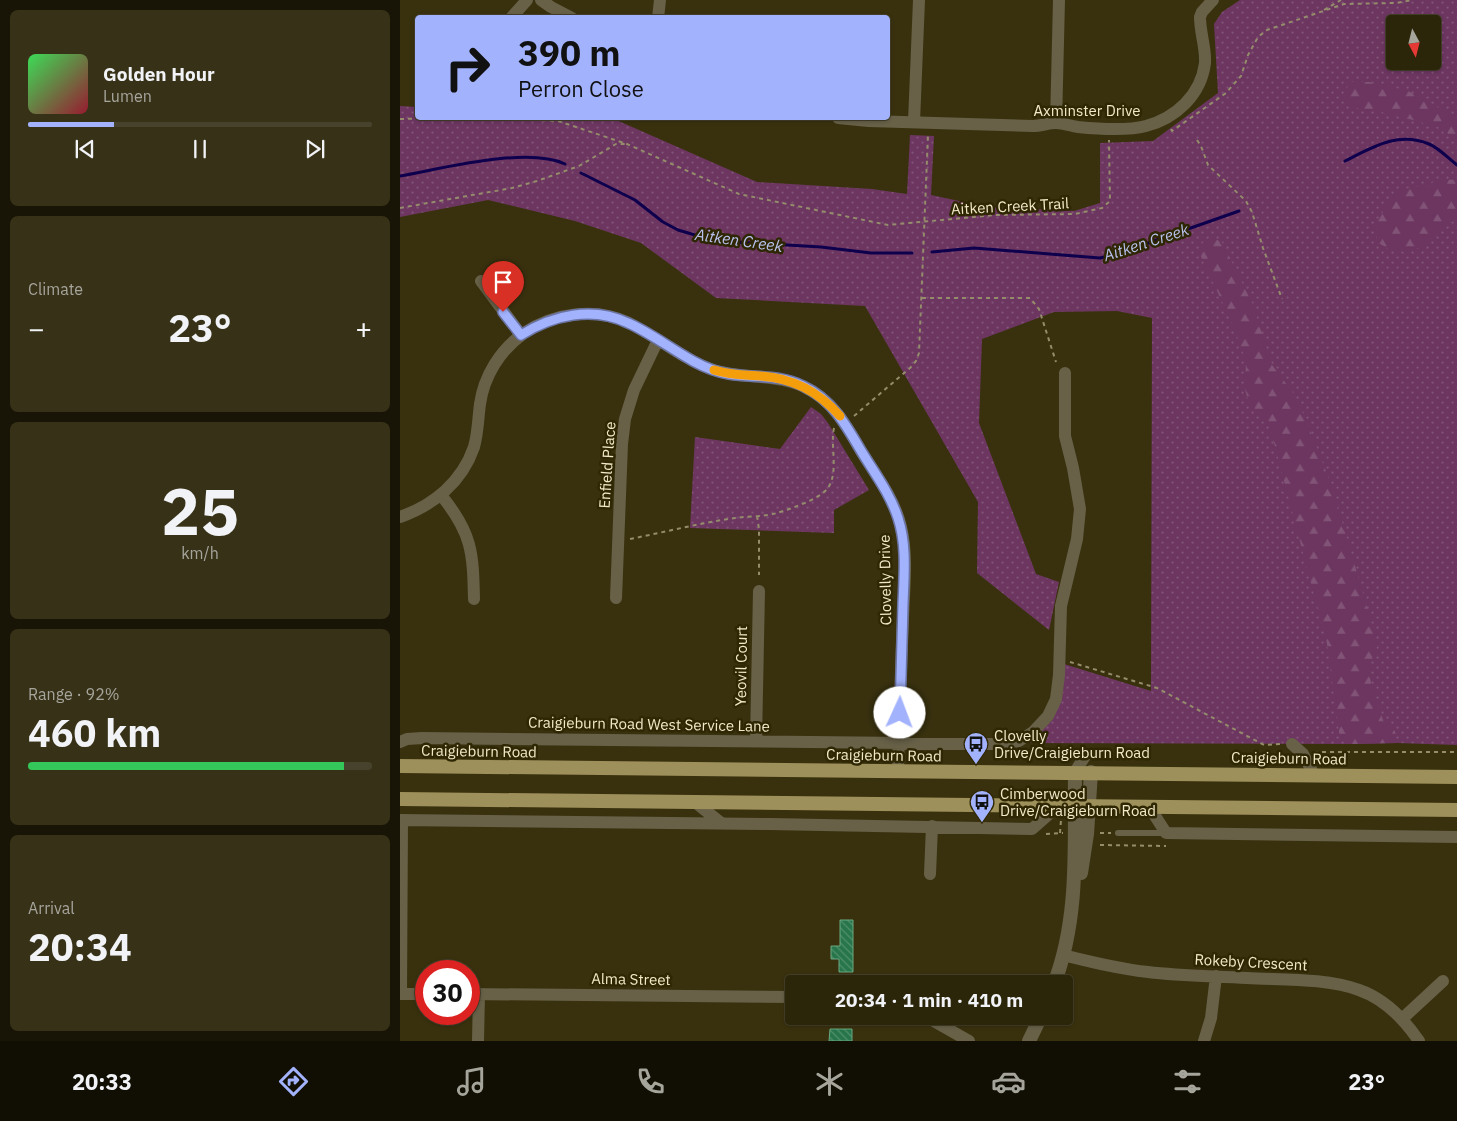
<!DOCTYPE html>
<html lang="en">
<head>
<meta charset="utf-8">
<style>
  :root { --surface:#2b250a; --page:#373118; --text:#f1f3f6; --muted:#a6a59c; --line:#47422b; --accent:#a3b2fd }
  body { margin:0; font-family:"IBM Plex Sans",sans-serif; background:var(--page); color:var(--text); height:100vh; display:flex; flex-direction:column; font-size:19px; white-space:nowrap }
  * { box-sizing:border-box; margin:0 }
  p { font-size:16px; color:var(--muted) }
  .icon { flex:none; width:28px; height:28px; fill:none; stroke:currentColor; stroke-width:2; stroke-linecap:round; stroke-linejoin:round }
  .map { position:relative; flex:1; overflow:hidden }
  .drawer { display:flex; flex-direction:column; gap:10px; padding:10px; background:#181406; width:400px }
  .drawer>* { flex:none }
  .hud { position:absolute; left:15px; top:15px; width:475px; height:105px; border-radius:5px; box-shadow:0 1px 4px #0004,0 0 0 1px var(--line); background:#a3b2fd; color:#111; overflow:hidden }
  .needle { width:32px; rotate:173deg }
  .fabs { position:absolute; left:986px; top:15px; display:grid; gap:10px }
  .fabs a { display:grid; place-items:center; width:55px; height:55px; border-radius:5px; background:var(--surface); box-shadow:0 1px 4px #0004,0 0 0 1px var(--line); font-size:25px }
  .speed { position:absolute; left:15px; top:960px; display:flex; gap:10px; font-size:25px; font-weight:700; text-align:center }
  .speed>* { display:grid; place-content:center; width:65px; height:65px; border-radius:50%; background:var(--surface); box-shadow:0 1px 4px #0004,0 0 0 1px var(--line); line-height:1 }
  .speed .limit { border:8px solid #d22; background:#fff; color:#111 }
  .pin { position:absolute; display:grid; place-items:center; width:42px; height:42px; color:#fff; margin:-51px -21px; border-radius:50% 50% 50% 0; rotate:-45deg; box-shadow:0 0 5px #0007 }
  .pin .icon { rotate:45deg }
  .me { position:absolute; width:55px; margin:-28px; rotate:2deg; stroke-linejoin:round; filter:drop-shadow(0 0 4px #0008) }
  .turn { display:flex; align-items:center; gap:18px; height:105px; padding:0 20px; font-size:22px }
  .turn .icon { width:65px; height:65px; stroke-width:2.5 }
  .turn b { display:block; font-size:35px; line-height:42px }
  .big { font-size:38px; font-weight:700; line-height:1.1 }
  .drawer .widget { flex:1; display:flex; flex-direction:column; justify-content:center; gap:8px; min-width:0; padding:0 18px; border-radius:8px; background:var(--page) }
  .drawer .dial { align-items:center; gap:0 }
  .dial b { font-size:65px; line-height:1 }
  .song { display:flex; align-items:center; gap:15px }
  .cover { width:60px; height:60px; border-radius:8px; background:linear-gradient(135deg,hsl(130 70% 55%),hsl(350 70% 35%)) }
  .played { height:5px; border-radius:2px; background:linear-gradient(90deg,var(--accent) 25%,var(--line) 25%) }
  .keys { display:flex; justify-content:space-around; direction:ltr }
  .heat { display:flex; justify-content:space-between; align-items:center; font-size:28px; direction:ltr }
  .charge { height:8px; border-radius:4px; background:linear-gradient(90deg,#34c759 92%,var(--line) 0) }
  .trip { position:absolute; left:385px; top:975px; width:288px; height:50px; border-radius:5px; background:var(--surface); box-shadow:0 1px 4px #0004,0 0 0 1px var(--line); font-weight:700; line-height:50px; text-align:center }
  .menu { display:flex; height:80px; justify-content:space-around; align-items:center; background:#110f04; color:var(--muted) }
  .menu .icon { width:35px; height:35px }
  .menu .selected { color:var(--accent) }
  .menu b { font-size:22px; color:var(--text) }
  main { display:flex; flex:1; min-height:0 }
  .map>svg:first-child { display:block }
  .grass { fill:url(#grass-dots); fill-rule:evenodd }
  .forest { fill:url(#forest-firs) }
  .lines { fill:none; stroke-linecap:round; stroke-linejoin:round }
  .stream { stroke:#0e004d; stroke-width:3 }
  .building { fill:url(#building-back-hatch); stroke:#6aa881 }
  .path { stroke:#948c6a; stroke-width:2; stroke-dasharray:4 4; stroke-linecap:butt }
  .service { stroke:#686148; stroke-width:6 }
  .minor { stroke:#686148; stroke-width:12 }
  .tertiary { stroke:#686148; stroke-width:14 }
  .primary { stroke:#9e905b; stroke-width:14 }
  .route-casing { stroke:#6a74a4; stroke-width:12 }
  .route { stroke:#a3b2fd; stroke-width:9 }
  .slow { stroke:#f59e0b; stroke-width:9 }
  .labels { text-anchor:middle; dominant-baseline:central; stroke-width:5; stroke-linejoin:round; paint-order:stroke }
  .street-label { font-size:15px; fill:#f2e9c9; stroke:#2f2703 }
  .poi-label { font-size:15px; fill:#f2e9c9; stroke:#2f2703; text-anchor:start }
  .water-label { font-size:16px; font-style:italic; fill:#b7c1ed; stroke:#2f2703 }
</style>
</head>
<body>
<main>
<section class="drawer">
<div class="widget">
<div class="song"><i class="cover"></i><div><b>Golden Hour</b><p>Lumen</p></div></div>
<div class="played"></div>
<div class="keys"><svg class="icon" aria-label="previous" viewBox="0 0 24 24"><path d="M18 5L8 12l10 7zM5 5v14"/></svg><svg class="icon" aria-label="pause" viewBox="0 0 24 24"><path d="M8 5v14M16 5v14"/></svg><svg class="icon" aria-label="next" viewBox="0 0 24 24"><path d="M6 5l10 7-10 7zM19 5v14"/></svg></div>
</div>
<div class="widget"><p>Climate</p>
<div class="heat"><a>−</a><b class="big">23°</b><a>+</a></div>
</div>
<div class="widget dial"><b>25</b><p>km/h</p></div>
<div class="widget"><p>Range · 92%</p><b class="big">460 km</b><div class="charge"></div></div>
<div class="widget"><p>Arrival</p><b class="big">20:34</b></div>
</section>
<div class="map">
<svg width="1057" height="1041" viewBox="0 0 1057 1041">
  <defs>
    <pattern id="grass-dots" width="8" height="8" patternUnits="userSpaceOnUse" patternTransform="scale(1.25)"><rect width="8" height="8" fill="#6c3661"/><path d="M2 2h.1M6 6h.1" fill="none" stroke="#815376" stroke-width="1.8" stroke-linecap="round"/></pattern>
    <pattern id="forest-firs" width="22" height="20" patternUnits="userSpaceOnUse" patternTransform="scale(1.25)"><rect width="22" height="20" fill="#6c3661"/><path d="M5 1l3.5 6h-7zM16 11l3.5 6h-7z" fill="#815376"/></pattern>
    <pattern id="building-back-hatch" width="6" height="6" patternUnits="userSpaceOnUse" patternTransform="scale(1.25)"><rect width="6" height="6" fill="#27754a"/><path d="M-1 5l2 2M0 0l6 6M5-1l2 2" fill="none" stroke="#518f6b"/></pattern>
  </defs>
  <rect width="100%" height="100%" fill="#39310e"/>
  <path class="grass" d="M840 0H1057V745L997 743 953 744 626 743 653 719 663 691 664 664 751 691 752 318 717 311 654 312 582 339 579 423 636 574 659 582 649 630 577 573 578 502 465 306 316 298 241 243 175 221 88 200 0 217V106L17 107 18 118 214 119 357 182 472 189 507 194 510 135 534 136 531 195 587 207 674 211 700 203V143L753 141 818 93 814 24 822 12ZM995 24H1032V61H995Z
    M411 407 421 414 428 423 469 490 434 510V533L290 528 295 437 380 449Z"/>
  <path class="forest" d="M951 82H969L1008 91 1057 118V141L1041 128 999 116 972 110 950 107 945 102 944 92Z
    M1037 179 1057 180V220L1042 225 1027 245 1010 251H992L977 242 976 222 997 192 1012 187H1027Z
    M813 238 822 242 853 305 872 365 894 394 907 422 932 487 973 628 977 649 969 665 971 684 984 723 995 731 997 743 953 744 940 739 927 644 868 420 850 407 845 389 846 361 833 325 798 250 804 241Z"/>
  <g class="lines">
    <path class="stream" d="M945 161C973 147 998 131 1029 144 1039 148 1049 159 1057 165
      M181 173 235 200 263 222 278 230 295 235 336 242 421 247 471 253H512
      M0 176C41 169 127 146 165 164
      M532 252 574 248 700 258 717 254 839 211"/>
  </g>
  <path class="building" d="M440 920H453V972H439V959H431V946H440Z
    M430 1029H452V1041H429Z"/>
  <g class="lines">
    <path class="path" d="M924 10 941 0
      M102 118 158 121 227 144 339 194 488 225 595 215 675 214 702 208 710 201 709 140
      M0 119 53 118
      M771 129 772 131 826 93 841 76 848 55 858 37 867 30 944 4 996 3 1013 0
      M797 140 801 146 808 165 846 201 852 212 863 248 882 299
      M0 208 112 188 137 181 179 166 216 144H226
      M522 298H630L639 309 656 362
      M454 416 510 368 516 361 519 353 528 135
      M357 516 359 529V575
      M230 539C265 532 300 523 335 518 348 516 364 517 377 513 390 509 420 499 428 488 439 471 430 447 434 428
      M670 662 757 688 864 745 880 744
      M85 752 106 754
      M914 752H1057
      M21 753 31 751
      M858 761 888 756
      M660 833 661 820
      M700 833H711
      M646 834 663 833
      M700 845 766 846"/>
    <path class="service" d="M718 833H766"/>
    <path class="minor" d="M141 0 151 7 172 18
      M111 18 127 0
      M258 18 260 0
      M438 118 469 121 633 126C641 126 648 123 656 123 663 123 671 126 678 127 698 129 727 131 746 126 776 118 801 95 805 63 806 48 800 33 800 17L802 12 813 0
      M514 122 519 0
      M656 123 659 0
      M81 281 121 335
      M41 495C72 533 73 552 74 599
      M0 517C34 505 62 482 74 447 78 433 78 419 80 404 84 376 100 350 124 333 154 313 195 307 229 323 249 333 267 346 286 357 299 365 312 371 326 373 355 379 383 374 410 390 435 404 447 427 461 451 476 475 495 500 501 527 508 556 504 588 503 618 501 669 499 720 498 771
      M216 598 222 444 225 419 234 390 258 340
      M356 741 359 591
      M0 742 7 739 22 738 599 744 619 741 633 732 648 716 656 699 659 675 661 606 677 539 680 509 673 468 665 436V373
      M892 744 903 754 914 775
      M675 772 685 756
      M295 802 321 823
      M750 808 766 833 1057 837
      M0 820 370 824 632 829 657 807
      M530 874 532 826
      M663 955C691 962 719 969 748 972 781 976 814 976 847 978 882 980 926 978 959 990 985 999 1004 1019 1019 1041
      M0 994H26
      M1 994 2 820
      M69 994 394 997
      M525 1016 569 1041
      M1002 1019 1043 981
      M78 1041 79 994
      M804 1041 811 1018 816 976"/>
    <path class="tertiary" d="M681 873 687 834 691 772
      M654 984C680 916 674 844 675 772
      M629 1041 641 1016"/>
    <path class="primary" d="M0 766 1057 777
      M0 799 1057 810"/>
  </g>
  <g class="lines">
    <g class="route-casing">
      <path id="route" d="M103 312 121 335C153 315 192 306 228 323 251 333 271 349 293 361 304 367 316 372 329 374 354 378 379 374 403 386 431 399 445 423 460 449 473 471 490 493 498 518 507 545 504 575 503 604 502 640 501 677 500 713"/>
    </g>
    <use href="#route" class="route"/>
    <path class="slow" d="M314 370C329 375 344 375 360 376 393 378 418 391 440 416"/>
  </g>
  <defs>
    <g id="bus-pin" transform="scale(1.25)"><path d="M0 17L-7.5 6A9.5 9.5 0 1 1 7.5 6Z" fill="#a3b2fd" stroke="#2f2703"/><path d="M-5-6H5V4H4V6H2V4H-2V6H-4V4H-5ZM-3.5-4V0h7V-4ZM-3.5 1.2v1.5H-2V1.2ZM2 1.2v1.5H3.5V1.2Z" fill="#111"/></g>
  </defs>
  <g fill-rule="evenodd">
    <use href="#bus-pin" x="576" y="744"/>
    <use href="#bus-pin" x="582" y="802"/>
  </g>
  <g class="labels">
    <g class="street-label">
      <text x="687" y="110">Axminster Drive</text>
      <text transform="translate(610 206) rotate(-3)">Aitken Creek Trail</text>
      <text transform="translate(207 465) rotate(-86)">Enfield Place</text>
      <text transform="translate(485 580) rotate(-91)">Clovelly Drive</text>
      <text transform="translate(341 666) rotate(-89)">Yeovil Court</text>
      <text transform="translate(249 724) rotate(1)">Craigieburn Road West Service Lane</text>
      <text transform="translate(79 751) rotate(1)">Craigieburn Road</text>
      <text transform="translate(484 755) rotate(1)">Craigieburn Road</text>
      <text transform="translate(889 758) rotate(1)">Craigieburn Road</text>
      <text transform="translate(851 962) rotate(3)">Rokeby Crescent</text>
      <text transform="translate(231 979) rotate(1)">Alma Street</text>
    </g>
    <g class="poi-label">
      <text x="594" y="735">Clovelly<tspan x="594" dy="17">Drive/Craigieburn Road</tspan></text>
      <text x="600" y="793">Cimberwood<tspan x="600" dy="17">Drive/Craigieburn Road</tspan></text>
    </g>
    <g class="water-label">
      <text transform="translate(339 240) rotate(8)">Aitken Creek</text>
      <text transform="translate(746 242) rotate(-18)">Aitken Creek</text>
    </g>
  </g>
</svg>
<div class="fabs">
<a><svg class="needle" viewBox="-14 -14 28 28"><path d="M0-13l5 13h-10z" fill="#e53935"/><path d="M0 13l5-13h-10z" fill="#a6a59c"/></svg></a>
</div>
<div class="speed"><div class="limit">30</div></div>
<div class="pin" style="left:103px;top:312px;background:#d93025"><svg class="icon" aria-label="arrive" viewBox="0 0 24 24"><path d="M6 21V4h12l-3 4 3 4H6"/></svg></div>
<svg class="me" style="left:500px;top:713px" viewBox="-20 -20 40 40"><circle r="19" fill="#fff"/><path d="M0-13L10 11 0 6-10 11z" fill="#a3b2fd"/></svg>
<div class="trip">20:34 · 1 min · 410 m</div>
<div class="hud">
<div class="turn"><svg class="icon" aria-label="right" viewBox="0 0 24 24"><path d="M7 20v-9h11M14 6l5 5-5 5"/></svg><div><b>390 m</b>Perron Close</div></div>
</div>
</div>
</main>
<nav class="menu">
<b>20:33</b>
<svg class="icon selected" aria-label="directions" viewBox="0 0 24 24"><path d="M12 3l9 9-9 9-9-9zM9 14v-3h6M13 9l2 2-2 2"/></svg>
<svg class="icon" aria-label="music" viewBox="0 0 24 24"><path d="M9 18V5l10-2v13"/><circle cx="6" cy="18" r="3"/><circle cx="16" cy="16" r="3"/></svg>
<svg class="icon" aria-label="phone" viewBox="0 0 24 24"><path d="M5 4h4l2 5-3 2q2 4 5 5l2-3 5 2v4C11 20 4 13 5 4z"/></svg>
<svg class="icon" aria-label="climate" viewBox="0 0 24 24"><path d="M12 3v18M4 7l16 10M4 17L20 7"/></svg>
<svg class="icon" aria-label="car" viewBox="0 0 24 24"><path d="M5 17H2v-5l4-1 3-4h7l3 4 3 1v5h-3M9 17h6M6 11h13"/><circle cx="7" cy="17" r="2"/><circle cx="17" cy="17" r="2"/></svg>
<svg class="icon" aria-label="filters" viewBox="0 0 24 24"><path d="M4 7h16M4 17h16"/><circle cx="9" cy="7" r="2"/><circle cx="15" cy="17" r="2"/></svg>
<b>23°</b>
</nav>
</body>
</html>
